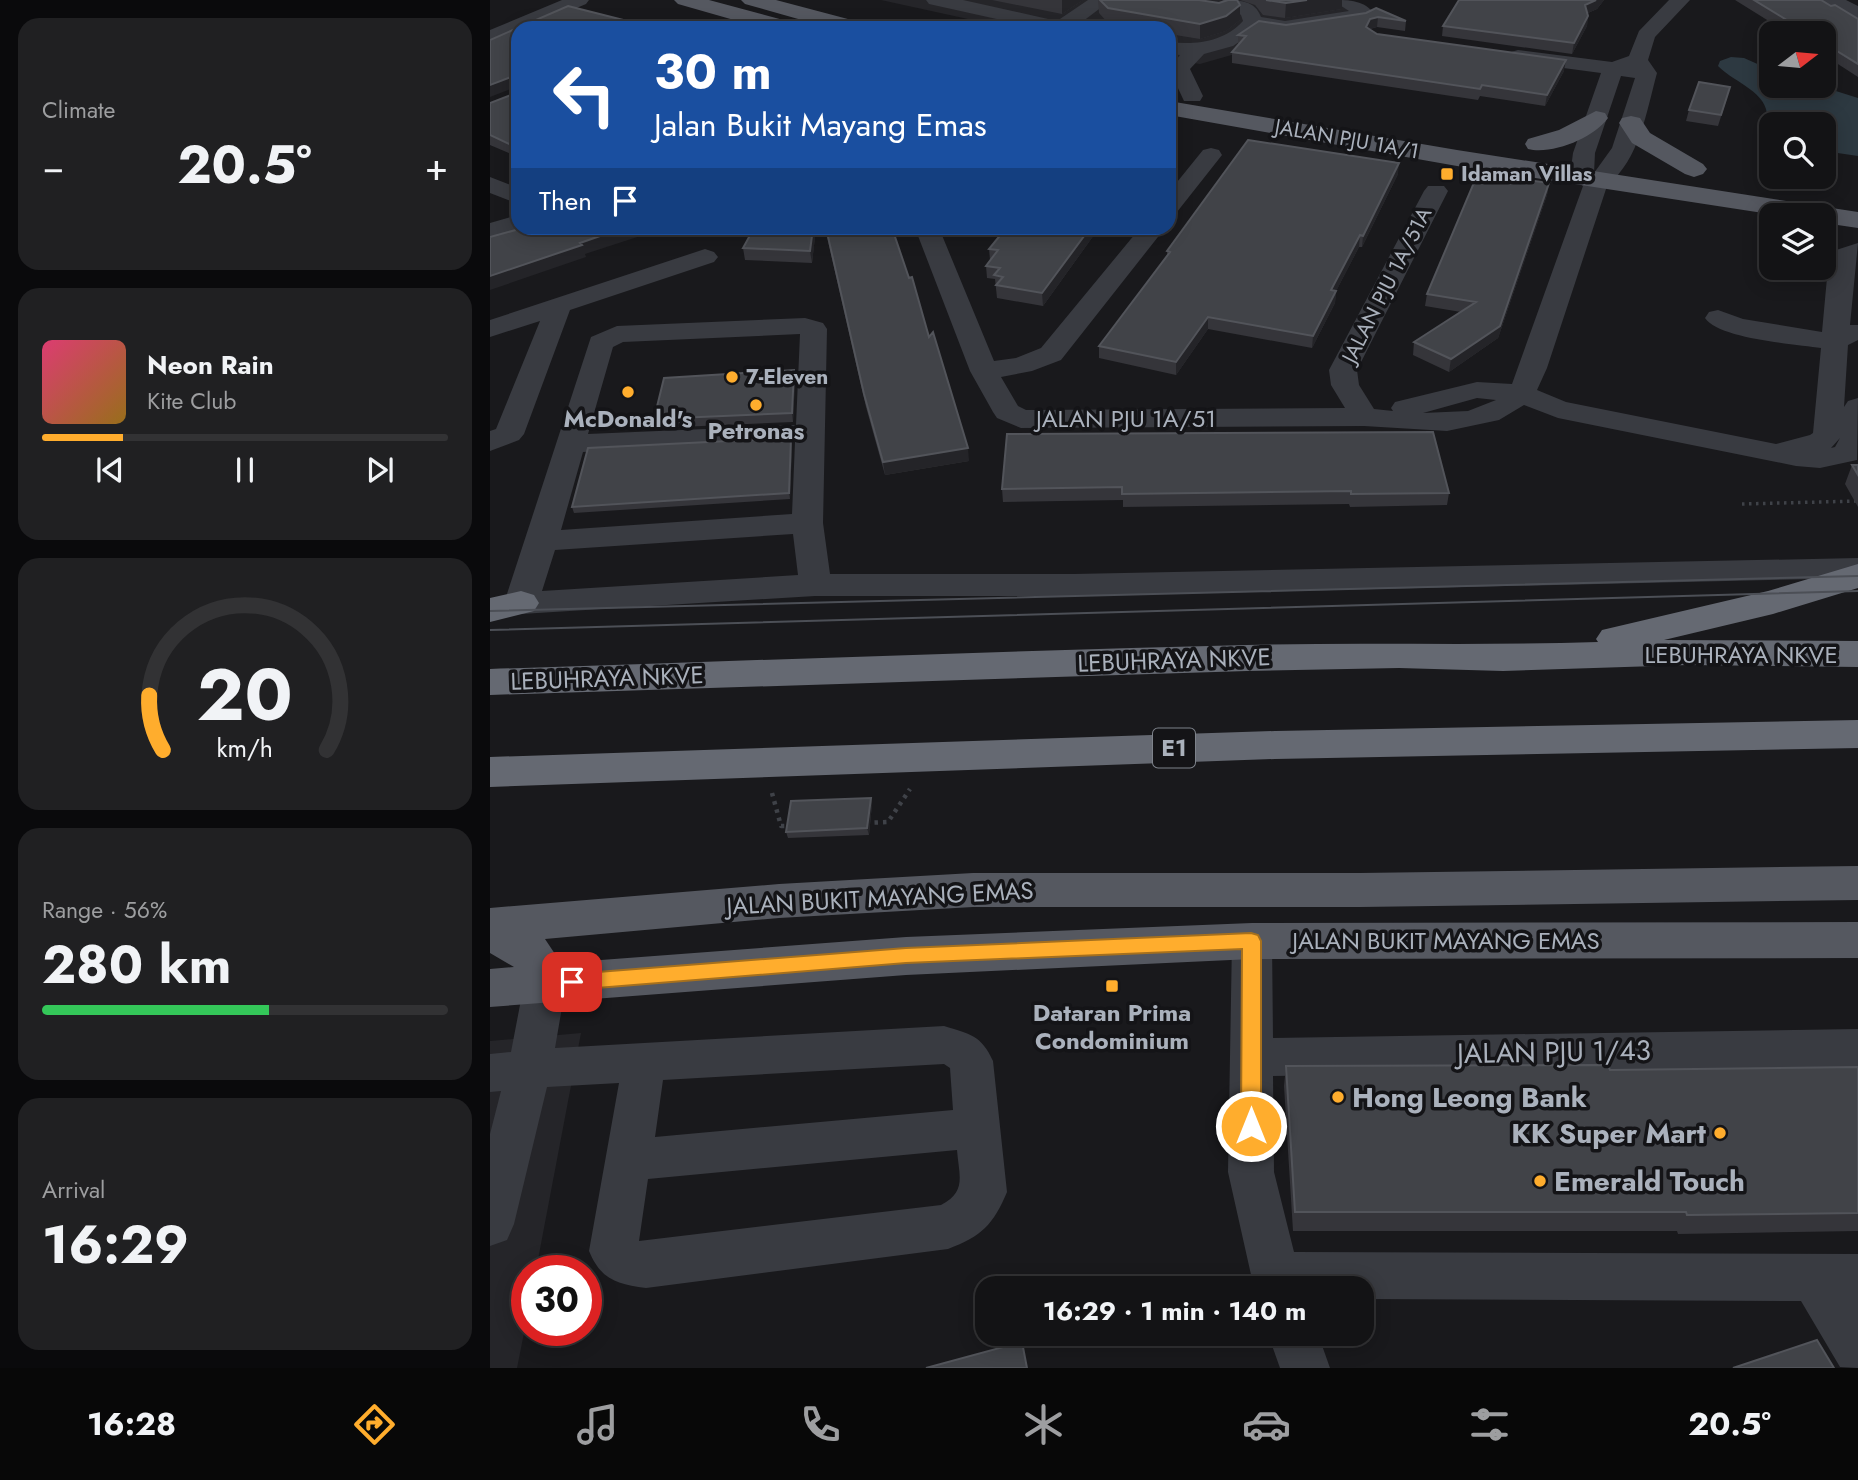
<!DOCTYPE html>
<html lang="en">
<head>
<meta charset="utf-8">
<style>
  :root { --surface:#131315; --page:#202022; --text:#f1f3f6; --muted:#9d9ea0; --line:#323234; --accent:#ffad2d }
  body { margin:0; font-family:Jost,sans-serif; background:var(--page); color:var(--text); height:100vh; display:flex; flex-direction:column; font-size:26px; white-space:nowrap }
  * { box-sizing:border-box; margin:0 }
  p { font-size:23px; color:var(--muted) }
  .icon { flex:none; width:38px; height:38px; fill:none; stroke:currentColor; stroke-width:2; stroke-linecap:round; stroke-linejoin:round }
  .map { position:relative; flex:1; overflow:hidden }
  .sheet { display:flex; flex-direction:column; gap:18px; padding:18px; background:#0a0a0c; width:490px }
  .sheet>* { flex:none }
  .top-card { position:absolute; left:21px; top:21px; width:665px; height:214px; border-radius:21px; box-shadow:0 4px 18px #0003,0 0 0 2px var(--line); background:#1a4fa0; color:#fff; overflow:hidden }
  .needle { width:46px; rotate:74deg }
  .buttons { position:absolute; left:1269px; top:21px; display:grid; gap:14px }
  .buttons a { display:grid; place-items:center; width:77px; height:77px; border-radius:14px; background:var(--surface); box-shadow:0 4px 18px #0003,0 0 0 2px var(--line); font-size:35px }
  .speed { position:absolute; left:21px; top:1255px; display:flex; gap:14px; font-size:35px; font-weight:700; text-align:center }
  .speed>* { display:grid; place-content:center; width:91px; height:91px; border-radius:50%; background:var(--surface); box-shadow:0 4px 18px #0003,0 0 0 2px var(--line); line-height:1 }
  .speed .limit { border:10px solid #d22; background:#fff; color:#111 }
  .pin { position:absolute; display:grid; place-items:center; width:60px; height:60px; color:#fff; margin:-30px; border-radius:14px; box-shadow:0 4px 10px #0006 }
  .me { position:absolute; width:77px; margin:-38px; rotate:0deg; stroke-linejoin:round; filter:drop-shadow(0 0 5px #0008) }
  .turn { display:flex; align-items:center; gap:24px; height:147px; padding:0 28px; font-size:32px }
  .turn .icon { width:91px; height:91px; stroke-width:2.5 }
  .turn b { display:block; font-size:49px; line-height:60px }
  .then { display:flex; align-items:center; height:66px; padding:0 28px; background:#0003; gap:14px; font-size:26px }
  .big { font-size:52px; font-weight:700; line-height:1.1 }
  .sheet .widget { flex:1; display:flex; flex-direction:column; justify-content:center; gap:10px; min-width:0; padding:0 24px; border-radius:21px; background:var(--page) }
  .sheet .dial { align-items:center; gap:0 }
  .dial svg { height:182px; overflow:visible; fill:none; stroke:var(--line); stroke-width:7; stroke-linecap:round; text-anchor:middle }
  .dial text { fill:var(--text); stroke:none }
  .song { display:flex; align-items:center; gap:21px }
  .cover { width:84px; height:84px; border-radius:10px; background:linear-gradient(135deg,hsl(340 70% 55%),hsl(40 70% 35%)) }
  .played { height:7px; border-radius:4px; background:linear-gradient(90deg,var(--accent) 20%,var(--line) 20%) }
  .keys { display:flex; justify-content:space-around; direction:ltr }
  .heat { display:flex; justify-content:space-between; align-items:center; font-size:38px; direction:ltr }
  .charge { height:10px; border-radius:5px; background:linear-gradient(90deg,#34c759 56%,var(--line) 0) }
  .trip { position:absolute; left:485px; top:1276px; width:399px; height:70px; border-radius:21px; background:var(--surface); box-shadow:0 4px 18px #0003,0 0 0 2px var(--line); font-weight:700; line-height:70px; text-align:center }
  .menu { display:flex; height:112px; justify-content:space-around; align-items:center; background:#080808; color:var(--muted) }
  .menu .icon { width:49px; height:49px }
  .menu .on { color:var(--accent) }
  .menu b { font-size:32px; color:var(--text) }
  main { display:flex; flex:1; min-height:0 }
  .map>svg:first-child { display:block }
  .built { fill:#252529 }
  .water { fill:#2d3941 }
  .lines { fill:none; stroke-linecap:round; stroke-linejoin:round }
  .path-far1 { stroke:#3f4248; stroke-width:3.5; stroke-dasharray:2.5 4.5; stroke-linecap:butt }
  .path { stroke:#3f4248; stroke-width:4.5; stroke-dasharray:3.5 5; stroke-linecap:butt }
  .minor { fill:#393b41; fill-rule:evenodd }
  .major { fill:#555860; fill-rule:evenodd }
  .highway { fill:#656972; fill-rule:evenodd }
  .tram { stroke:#4c4f56; stroke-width:2 }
  .wall { fill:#35353a }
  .shaded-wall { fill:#242428 }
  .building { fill:#414348; stroke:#52545a; stroke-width:2 }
  .route { fill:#ffad2d; stroke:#a6701d; stroke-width:2 }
  .poi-dot { fill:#ffad2d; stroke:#141417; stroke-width:2.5 }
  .labels { text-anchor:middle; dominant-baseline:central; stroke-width:7; stroke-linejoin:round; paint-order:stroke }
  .far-street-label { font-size:21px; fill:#aab1bc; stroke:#141417 }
  .far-poi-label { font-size:21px; font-weight:bold; fill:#aab1bc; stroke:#141417; text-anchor:start }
  .shield { fill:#141417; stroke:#7d828a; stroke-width:2 }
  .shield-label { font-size:23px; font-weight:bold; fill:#aab1bc }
  .poi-label { font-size:24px; font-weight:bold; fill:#aab1bc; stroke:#141417 }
  .street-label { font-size:24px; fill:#aab1bc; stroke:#141417 }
  .near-street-label { font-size:28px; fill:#aab1bc; stroke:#141417 }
  .near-poi-label { font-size:28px; font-weight:bold; fill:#aab1bc; stroke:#141417; text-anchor:start }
</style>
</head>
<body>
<main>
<section class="sheet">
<div class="widget"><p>Climate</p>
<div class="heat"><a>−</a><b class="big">20.5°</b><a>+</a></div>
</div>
<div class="widget">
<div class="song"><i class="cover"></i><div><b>Neon Rain</b><p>Kite Club</p></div></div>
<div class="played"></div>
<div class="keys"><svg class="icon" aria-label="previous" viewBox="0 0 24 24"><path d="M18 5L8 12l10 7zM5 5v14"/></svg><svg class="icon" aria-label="pause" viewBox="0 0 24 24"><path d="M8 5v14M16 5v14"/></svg><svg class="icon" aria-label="next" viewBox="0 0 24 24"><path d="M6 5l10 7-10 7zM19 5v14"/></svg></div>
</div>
<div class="widget dial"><svg viewBox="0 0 100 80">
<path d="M14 69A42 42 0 1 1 86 69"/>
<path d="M14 69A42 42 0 0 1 8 45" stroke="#ffad2d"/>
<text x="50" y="56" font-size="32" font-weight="700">20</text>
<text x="50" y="72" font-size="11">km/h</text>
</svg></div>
<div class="widget"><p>Range · 56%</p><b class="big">280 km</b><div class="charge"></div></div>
<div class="widget"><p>Arrival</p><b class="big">16:29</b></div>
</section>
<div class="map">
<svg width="1368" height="1368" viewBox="0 0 1368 1368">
  <rect width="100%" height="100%" fill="#19191c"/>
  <path class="built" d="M391 0H858L885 14 710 64 679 59V28H519Z
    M91 1033 46 1270H37V1318L27 1368H0V1041Z"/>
  <path class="water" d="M1241 57 1254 58 1281 70V86H1330L1368 98V156L1334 151V124H1281V134L1276 128C1285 93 1248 86 1228 66L1230 61Z"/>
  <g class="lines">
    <path class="path-far1" d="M1252 504 1368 501"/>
    <path class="path" d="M282 793 291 826H301
      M376 823 398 822 420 789"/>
    <path class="minor" d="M72 0H99L96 4 39 28H28V33L0 43V30Z
      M436 0H473L567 21 598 0H621L584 28H547L439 4Z
      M732 0C749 0 765 0 771 17L795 21 859 11 842 0C860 0 875 0 885 15L875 21 795 33 768 29 743 46 714 54 700 69 713 96 710 101H694L679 69 690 55 679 54V42C706 45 734 42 753 21L751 15Z
      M1179 0H1200L1165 37 1158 60 1167 73C1156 113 1150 158 1117 186L1057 368 1047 390 1076 402 1286 444 1320 435 1323 433 1331 348C1305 344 1229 339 1215 318L1219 312 1228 310 1253 319 1332 332 1339 256 1343 251 1368 243 1360 325H1368V340L1358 345 1354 407 1358 401 1368 398 1367 460 1330 468 1306 466 1068 418 1034 405 1009 420 957 431 874 426 531 428 507 418 503 412 480 371 425 228H449L504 361 526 358 551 348 650 228H675L571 360 542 371 511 377 528 406 536 410 855 408 841 385 839 370 934 191 938 186H954L958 191 867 370 869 385 884 409 903 411 901 408 905 402 987 382 1022 384 1093 186 1080 176 1083 153 1111 73 1028 62 1021 60 1018 56 1021 52 1028 50 1122 62 1139 56 1149 31ZM1131 76 1145 78 1122 148 1104 173 1105 153ZM987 398 1006 400 978 411 933 413ZM1350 438 1345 447 1341 448Z
      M1332 0H1356L1368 6V20L1335 4Z
      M721 148 729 150 732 155 687 212 679 214V192L713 150Z
      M0 177 28 188V204L0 193Z
      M28 215V228H36L0 238V223Z
      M215 249 224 252 228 257 224 262 80 310 34 434 29 440 0 451V431L6 429 50 321 0 337V320Z
      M315 318 333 323 337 329 333 523 340 574H584L1368 558V578L584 596H325L31 614 19 611 14 603 101 337 127 326ZM310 334 306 425 98 434 123 347 133 342ZM305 442 302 514 71 530 93 452ZM303 534 308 575 52 591 65 550Z
      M762 924 776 929 782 941 783 1038 1368 1029V1067L783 1076 784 1172 804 1252 1368 1254V1368L1350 1367 1311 1301 872 1299V1288H764L738 1172 742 941 748 929Z
      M55 967 70 972 76 984 65 1048 454 1026C480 1034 491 1035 503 1061L517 1192C503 1225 492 1236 458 1249L156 1288C127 1284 111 1280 99 1251L129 1083 57 1087 24 1224 17 1240 0 1246V1134L11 1091 0 1092V1054L21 1052 34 984 40 972ZM454 1064 460 1068 463 1110 165 1137 173 1080ZM467 1150C469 1176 477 1191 451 1205L149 1241 158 1179Z
      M778 1334H828L840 1368H790Z"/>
    <path class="major" d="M184 0H219L297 21 300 26 272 28 188 4Z
      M251 0H286L373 23 376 28H340L255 4Z
      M679 101 967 150 1368 212V228L1334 223V215H1286L967 166 679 115Z
      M1106 111 1115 113 1118 118C1104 138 1062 155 1038 149L1035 144 1038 139 1069 130Z
      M1141 116 1150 118 1160 133 1213 164 1217 169 1213 174 1204 177 1195 174 1142 143 1129 123 1132 118Z
      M1368 866V900L870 907H483L289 918 55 939 71 963 416 937 762 923 1368 922V958L762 959 416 975 0 1007V969L24 967 0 953V908L289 884 483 873H870Z"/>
    <path class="highway" d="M1368 564V588L1283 614 1174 640 1368 641V667L1197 665 1013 671 909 668 757 671 0 695V669C252 661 505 651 757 645 874 642 991 646 1108 642L1106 639 1112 630 1278 591Z
      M31 591 44 595 49 603 44 611 0 622V598Z
      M1368 720V748L785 759 0 787V757L785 731Z"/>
    <path class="tram" d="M0 611 1368 576
      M0 630 1368 591"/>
  </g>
  <path class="wall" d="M502 0H593L572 14Z
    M608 0H709L750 5V20L736 31 710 39 679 34V28H647L618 23 609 13Z
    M750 0H852V9L795 18 773 15 765 5Z
    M969 0H1114L1107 9 1098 13 1097 26 1082 54 952 36 953 26Z
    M1245 0H1331L1368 19V77L1334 55V33H1298Z
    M876 13 916 21 915 31 887 27 880 29 887 34 1074 71 1055 106 990 96 988 100 742 63V52L748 45V35Z
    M28 28V157L0 145V103L26 93V87L0 40Z
    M1237 98 1228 126 1196 121 1199 110Z
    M908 174 872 247H869L846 291 845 303 822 348 718 329 686 375 609 358V346L677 256V251Z
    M1059 183 1057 195 1008 338 959 372 923 355 924 342 971 312 935 306 937 294Z
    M326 228 322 263 255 260 253 248Z
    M335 228H402L479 461 395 475 376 407Z
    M609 228 553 306 507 298 505 279 497 278 496 266 500 260 499 249Z
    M304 370 305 380 303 422 167 428 164 419Z
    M517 434 959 493 957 505 860 507 859 504 633 507V500L513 502 512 489Z
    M302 445 300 499 84 513 82 507Z
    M1362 465H1368V507L1355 484Z
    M381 798 382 804 379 835 298 838 296 832Z
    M796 1066 1120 1070 1368 1067V1231L1188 1234 1187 1231H803L794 1086Z"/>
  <path class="shaded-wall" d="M572 0H593L572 14Z
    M817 0H852V9L795 18 796 3Z
    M1106 0H1114L1107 9 1093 15 1095 5Z
    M750 5V20L736 31 710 39V24Z
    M1098 16 1097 26 1082 54 1084 43Z
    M888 17 887 27 879 29 876 27 880 19Z
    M1076 60 1074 71 1055 106 1057 95Z
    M26 75 28 86 0 97V85Z
    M909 163 908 174 872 247 873 236Z
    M1059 183 1057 195 1008 338 959 372 961 359Z
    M133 228H175L95 254 96 257 0 290V276Z
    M323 228H326L322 263 320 251Z
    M600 228H609L553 306 552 293Z
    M870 235 869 247 840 303 841 290Z
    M846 291 845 303 822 348 823 336Z
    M718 317V329L686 375V362Z
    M304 370 305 380 303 422 302 413Z
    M301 438 302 445 300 499 299 493Z
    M478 448 479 461 395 475 393 462Z
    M381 798 382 804 379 835 377 828Z"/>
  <path class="building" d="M610 0H709L729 3 738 0H747L750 5 736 16 710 24 618 8Z
    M776 0H817L796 3Z
    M969 0H1106L1095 5 1098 16 1084 43 953 26Z
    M1264 0H1331L1341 6 1345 5 1368 19V64L1334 43V33H1318Z
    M78 6 165 28H28V148L0 135V103L26 93V75L0 85V40Z
    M886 8 916 21 888 17 880 19 876 27 887 34 1076 60 1057 95 992 85 990 89 742 52 756 36 748 35 769 21 796 25 876 13Z
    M1209 82 1240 87 1231 115 1199 110Z
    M758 140 909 163 873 236 870 235 841 290 846 291 823 336 718 317 686 362 609 346 680 252 677 251Z
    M988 173 1059 183 1010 326 961 359 924 342 986 302 937 294Z
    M33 228H133L90 243 92 245 0 276V237Z
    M264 228H323L320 251 253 248Z
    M336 228H402L419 278 422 277 439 337 443 332 478 448 393 462 374 394Z
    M516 228H600L552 293 506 285 513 277 504 275 510 268 496 266 508 250 499 249Z
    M304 370 302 413 164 419 174 378Z
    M943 432 959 493 861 494V491L632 494V487L512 489 517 434Z
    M301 438 299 493 82 507 98 448Z
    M1362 465H1368V475Z
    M381 798 377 828 296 832 301 801Z
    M1118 1065 1120 1070 1368 1067V1213L1197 1215 1196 1212H805L796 1066Z
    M1327 1340 1344 1368H1243Z
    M532 1342 537 1368H436Z"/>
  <path class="route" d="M761 933 768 935 771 941V1126L768 1132 761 1135 754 1132 751 1126 752 949 416 963 82 990 76 988 73 982 76 976 82 974 416 948Z"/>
  <g class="poi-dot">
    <rect x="950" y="167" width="14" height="14" rx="3.5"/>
    <circle cx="242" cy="377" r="7"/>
    <circle cx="138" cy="392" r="7"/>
    <circle cx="266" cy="405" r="7"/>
    <rect x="615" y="979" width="14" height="14" rx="3.5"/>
    <circle cx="848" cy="1097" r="7"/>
    <circle cx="1230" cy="1133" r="7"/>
    <circle cx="1050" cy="1181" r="7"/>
  </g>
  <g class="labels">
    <g class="far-street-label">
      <text transform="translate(857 139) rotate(10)">JALAN PJU 1A/1</text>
      <text transform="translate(897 285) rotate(-63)">JALAN PJU 1A/51A</text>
    </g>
    <g class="far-poi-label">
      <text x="971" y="174">Idaman Villas</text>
      <text x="256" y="377">7-Eleven</text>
    </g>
    <rect class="shield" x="663" y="728.5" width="42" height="39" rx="5"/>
    <g class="shield-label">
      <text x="684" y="748">E1</text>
    </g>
    <g class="poi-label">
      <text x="138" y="418">McDonald's</text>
      <text x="266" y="430">Petronas</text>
      <text x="622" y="1012">Dataran Prima<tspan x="622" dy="28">Condominium</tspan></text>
    </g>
    <g class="street-label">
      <text x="636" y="418">JALAN PJU 1A/51</text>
      <text x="1251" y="654">LEBUHRAYA NKVE</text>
      <text transform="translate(684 660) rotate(-2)">LEBUHRAYA NKVE</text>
      <text transform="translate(117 678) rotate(-2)">LEBUHRAYA NKVE</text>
      <text transform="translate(390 898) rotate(-3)">JALAN BUKIT MAYANG EMAS</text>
      <text x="956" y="940">JALAN BUKIT MAYANG EMAS</text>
    </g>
    <g class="near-street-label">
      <text transform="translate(1064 1052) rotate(-1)">JALAN PJU 1/43</text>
    </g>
    <g class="near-poi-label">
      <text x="862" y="1097">Hong Leong Bank</text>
      <text x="1216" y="1133" text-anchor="end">KK Super Mart</text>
      <text x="1064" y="1181">Emerald Touch</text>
    </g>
  </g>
</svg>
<div class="buttons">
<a><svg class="needle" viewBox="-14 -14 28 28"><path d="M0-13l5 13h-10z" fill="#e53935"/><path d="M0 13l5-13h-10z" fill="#9d9ea0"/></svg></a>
<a><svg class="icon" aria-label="search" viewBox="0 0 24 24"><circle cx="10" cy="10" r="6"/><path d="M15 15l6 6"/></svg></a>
<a><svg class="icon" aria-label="layers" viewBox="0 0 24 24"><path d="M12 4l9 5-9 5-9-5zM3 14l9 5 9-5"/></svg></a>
</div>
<div class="speed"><div class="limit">30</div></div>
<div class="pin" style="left:82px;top:982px;background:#d93025"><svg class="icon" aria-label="arrive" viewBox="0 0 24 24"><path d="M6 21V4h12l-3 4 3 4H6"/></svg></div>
<svg class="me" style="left:761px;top:1126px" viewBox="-20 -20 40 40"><circle r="17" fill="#ffad2d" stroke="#fff" stroke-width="3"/><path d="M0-11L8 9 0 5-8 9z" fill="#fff"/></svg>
<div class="trip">16:29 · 1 min · 140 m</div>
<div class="top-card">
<div class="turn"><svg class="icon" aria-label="left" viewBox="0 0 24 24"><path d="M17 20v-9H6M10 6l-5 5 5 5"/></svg><div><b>30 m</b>Jalan Bukit Mayang Emas</div></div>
<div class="then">Then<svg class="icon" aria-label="arrive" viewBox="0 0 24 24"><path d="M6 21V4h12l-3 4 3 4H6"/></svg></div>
</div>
</div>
</main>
<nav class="menu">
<b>16:28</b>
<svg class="icon on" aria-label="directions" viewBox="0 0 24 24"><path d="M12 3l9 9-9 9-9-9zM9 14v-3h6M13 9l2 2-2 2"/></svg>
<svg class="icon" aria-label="music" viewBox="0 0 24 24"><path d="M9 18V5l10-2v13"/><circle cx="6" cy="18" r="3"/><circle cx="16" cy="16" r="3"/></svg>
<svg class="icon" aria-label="phone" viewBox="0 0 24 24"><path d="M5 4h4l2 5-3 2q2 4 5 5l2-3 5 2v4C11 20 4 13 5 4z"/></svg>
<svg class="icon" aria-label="climate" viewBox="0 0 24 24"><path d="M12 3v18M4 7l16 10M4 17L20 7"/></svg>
<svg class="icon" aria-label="car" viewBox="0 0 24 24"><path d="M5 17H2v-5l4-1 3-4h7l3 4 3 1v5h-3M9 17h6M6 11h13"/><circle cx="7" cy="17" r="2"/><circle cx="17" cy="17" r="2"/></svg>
<svg class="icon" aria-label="filters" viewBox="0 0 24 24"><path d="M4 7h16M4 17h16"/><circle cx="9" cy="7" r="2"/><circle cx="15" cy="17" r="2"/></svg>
<b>20.5°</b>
</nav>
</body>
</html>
